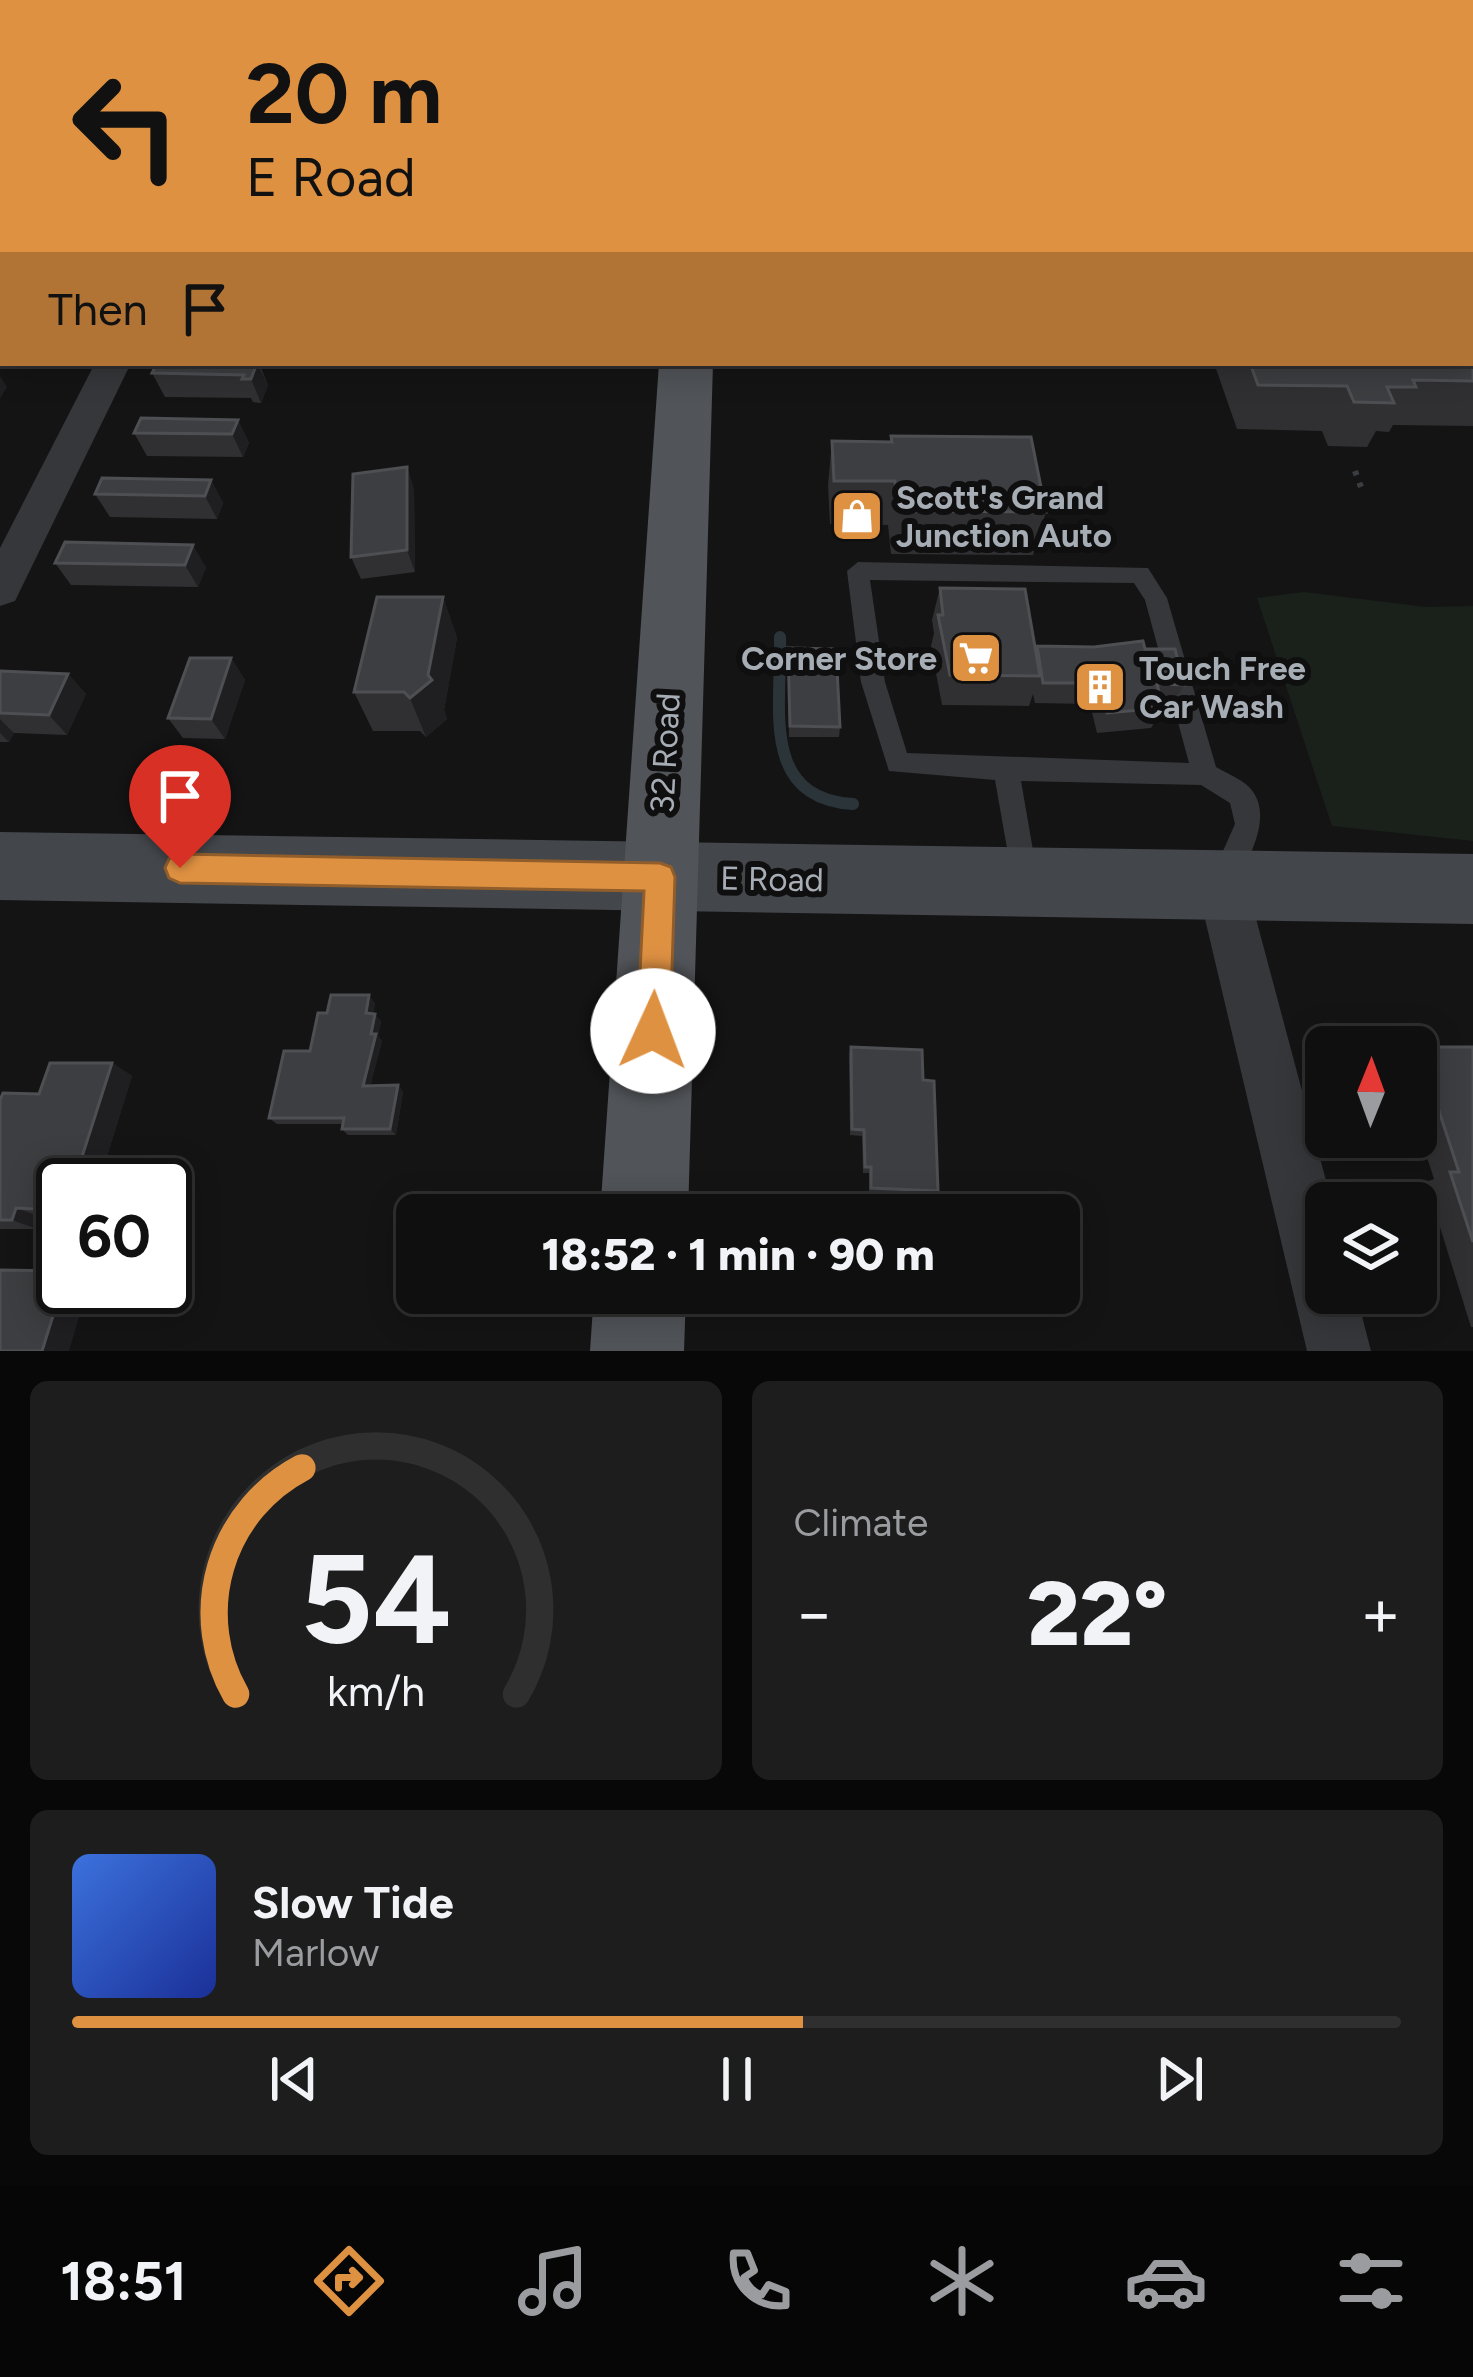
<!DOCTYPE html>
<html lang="en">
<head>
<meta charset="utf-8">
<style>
  :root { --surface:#0f0f10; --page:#1d1d1e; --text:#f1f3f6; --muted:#9b9c9f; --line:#2f2f30; --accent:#df9142 }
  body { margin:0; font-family:Figtree,sans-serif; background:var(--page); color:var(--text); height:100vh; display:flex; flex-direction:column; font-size:45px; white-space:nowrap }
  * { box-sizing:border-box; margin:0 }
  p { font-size:39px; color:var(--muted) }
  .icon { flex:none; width:66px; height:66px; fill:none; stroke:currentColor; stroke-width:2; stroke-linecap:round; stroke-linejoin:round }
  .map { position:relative; height:1351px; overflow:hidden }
  .panel { display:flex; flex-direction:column; gap:30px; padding:30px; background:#080809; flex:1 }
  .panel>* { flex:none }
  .banner { position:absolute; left:0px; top:0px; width:1473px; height:366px; box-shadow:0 6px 30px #0003,0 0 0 3px var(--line); background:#df9142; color:#111; overflow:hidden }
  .needle { width:78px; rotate:1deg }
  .fabs { position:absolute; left:1305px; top:1026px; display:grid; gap:24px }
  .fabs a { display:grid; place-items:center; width:132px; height:132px; border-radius:18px; background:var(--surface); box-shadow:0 6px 30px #0003,0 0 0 3px var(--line); font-size:60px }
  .speed { position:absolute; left:36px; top:1158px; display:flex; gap:24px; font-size:60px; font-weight:700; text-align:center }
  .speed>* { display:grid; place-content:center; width:156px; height:156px; border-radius:50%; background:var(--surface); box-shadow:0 6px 30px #0003,0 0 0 3px var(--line); line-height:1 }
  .speed .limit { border:6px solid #111; border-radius:18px; background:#fff; color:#111 }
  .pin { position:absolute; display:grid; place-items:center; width:102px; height:102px; color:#fff; margin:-123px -51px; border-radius:50% 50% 50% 0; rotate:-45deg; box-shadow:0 0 12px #0007 }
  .pin .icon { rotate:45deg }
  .me { position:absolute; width:132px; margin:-66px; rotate:2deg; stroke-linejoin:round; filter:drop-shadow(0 0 9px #0008) }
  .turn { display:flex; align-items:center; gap:42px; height:252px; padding:0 48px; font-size:54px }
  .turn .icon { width:156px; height:156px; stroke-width:2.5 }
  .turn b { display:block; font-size:84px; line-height:102px }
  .then { display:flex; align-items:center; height:114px; padding:0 48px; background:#0003; gap:24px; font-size:45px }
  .big { font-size:90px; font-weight:800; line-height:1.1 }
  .panel .widget { flex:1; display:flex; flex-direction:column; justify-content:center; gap:18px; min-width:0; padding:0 42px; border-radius:18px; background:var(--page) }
  .panel .dial { align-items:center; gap:0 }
  .dial svg { height:312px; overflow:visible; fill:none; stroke:var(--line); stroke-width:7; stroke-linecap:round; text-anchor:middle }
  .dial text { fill:var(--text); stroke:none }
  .song { display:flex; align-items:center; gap:36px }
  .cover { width:144px; height:144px; border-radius:18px; background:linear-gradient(135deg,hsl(220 70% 55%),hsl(230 70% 35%)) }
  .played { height:12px; border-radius:6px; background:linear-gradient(90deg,var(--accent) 55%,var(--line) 55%) }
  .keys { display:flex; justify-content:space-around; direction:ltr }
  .heat { display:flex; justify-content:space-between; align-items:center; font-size:66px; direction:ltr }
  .panel .tiles { flex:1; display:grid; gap:30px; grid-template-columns:1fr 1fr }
  .widget:last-child { grid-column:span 2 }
  .trip { position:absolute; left:396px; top:1194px; width:684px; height:120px; border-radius:18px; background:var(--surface); box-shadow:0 6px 30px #0003,0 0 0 3px var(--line); font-weight:800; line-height:120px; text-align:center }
  .dock { display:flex; height:192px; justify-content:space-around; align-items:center; background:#060606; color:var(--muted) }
  .dock .icon { width:84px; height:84px }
  .dock .active { color:var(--accent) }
  .dock b { font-size:54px; color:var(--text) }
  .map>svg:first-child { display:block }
  .green { fill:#1a201a }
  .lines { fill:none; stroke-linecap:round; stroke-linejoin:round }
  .stream { stroke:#2b3438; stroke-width:12 }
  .canal { fill:#2b3438; fill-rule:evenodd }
  .path { stroke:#3b3e41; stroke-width:6; stroke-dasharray:4.5 8; stroke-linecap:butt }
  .lane { fill:#35373a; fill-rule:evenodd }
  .street { fill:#35373a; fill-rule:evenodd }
  .secondary { fill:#43464a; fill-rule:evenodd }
  .primary { fill:#515458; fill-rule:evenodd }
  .wall { fill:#303033 }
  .shaded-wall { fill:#1f1f21 }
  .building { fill:#3d3e41; stroke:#4d4f53; stroke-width:3 }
  .route { fill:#df9142; stroke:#915e2b; stroke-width:3 }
  .labels { text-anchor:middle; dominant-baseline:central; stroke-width:12; stroke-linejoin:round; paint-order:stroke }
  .poi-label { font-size:33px; font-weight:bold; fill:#a7adb4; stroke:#0f0f10; text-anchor:start }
  .street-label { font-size:33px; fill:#a7adb4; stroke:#0f0f10 }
</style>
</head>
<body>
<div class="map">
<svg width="1473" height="1351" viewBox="0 0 1473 1351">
  <rect width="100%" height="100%" fill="#141415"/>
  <path class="green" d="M1304 592 1426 607 1473 606V841L1332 826 1257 598Z"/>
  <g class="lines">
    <path class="stream" d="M780 637C782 706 759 798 853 804"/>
    <path class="canal" d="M1470 128H1473V144H1470Z
      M0 129H3V145H0Z"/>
    <path class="path" d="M1355 471 1361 487"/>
    <path class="lane" d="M1470 200 1473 201V212L1470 211Z
      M858 562 1148 568 1167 598 1216 767C1226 773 1241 779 1249 787 1276 815 1247 860 1235 887L1225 890 1215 887 1211 878 1235 824 1230 803 1201 785 1021 781 1038 879 1034 888 1024 891 1014 888 995 780 889 771 861 682 847 571ZM870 580 1134 583 1145 600 1189 763 907 753 885 682Z"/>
    <path class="street" d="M918 0H944L945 3H919Z
      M0 12H3V28H0Z
      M1473 28V44L1470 45V29Z
      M95 363H131L15 601 0 606V548Z
      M1222 861 1240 868 1247 885 1332 1203H1326V1293H1356L1371 1351H1307L1197 885 1204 868Z"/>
    <path class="secondary" d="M0 832 1473 854V924L0 900Z"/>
    <path class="primary" d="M690 0H728V3H690Z
      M659 363H713L688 1215H600Z
      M594 1293H686L684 1351H590Z"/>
  </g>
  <path class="wall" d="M563 0H608V2Z
    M799 0H868V3H799Z
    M978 0H1045V3H978Z
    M1062 0H1103V3H1063Z
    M1108 0H1153L1152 3H1109Z
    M1161 0H1253L1252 3H1160Z
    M1254 0H1299L1298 3H1256Z
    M1302 0H1346L1345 3H1304Z
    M1348 0H1393L1391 3H1350Z
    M1399 0H1473V13H1470V3L1451 1V3H1401Z
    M1470 38 1473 41V91H1470Z
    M1473 307V426L1393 425 1389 432 1376 431 1367 447 1328 446 1322 431 1237 429 1214 363H1470Z
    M157 363H259L268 385 261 403 253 402 251 398 165 397 152 373Z
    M238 420 249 443 243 457 147 456 134 433Z
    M891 436 1046 512 1033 555 891 554 888 525 830 524 828 485 832 441 890 442Z
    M407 467 414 490 415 572 361 579 351 557Z
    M211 480 223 503 217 519 110 517 95 494Z
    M65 542 206 567 198 587 71 585 55 563Z
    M940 588 1036 649H1145L1184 685 1172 705H1162L1163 708 1151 728 1097 733 1090 704 1035 703 1033 694 1029 706 942 705 931 646 934 633 932 620Z
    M443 597 457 638 444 710 447 719 426 737 420 731H373L354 692Z
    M788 648 840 727 839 737H789Z
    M231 658 245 680 225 739 183 738 168 718Z
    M0 671 68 674 86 694 67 735 14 733 9 742H0Z
    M375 1003 373 1013 381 1021 378 1036 382 1041 370 1086 398 1085 403 1092 396 1135H348L342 1129 343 1124H277L269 1118 310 1051 327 1013Z
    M851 1047 923 1080 938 1191 934 1196 869 1193V1173H863L862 1136 850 1135 849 1054Z
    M1418 1047H1473V1327H1471L1426 1182 1434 1179 1416 1123V1048Z
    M112 1063 132 1076 98 1185H63V1206L59 1218 41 1217 37 1229H0V1100L39 1094Z"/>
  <path class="shaded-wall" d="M3 308V339L0 341V310Z
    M257 363 268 385 261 403 251 379Z
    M0 376 7 387 0 399Z
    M238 420 249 443 243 457 232 434Z
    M407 467 414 490 415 572 407 550Z
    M211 480 223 503 217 519 205 496Z
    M193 545 206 567 198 587 185 565Z
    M443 597 457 638 444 710 447 719 426 737 410 698 428 675Z
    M231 658 245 680 225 739 211 719Z
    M68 674 86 694 67 735 49 715Z
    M0 719 14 733 9 742 0 733Z
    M369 995 375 1003 372 1021 366 1013Z
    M375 1014 381 1021 378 1036 382 1041 369 1092 363 1086Z
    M112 1063 132 1076 98 1185H73Z
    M398 1085 403 1092 396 1135 390 1129Z
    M39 1196 63 1205 59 1218 35 1209Z
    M16 1208 41 1217 37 1229 12 1220Z
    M63 1284V1287H88L69 1351H42Z"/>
  <path class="building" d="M0 24H3V46H0Z
    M1470 38 1473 41V63L1470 59Z
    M3 281V308L0 310V282Z
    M1470 307H1473V381L1413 380 1416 387H1387L1394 403 1354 402 1347 386 1258 385 1250 363H1470Z
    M157 363H257L251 379H242L244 375 152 373Z
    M141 418 238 420 232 434 134 433Z
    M891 436 1031 437 1046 512 898 511 895 481H834L832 441 892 442Z
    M407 467V550L351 557 353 474Z
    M102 478 211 480 205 496 95 494Z
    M65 542 193 545 185 565 55 563Z
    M940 588 1025 589 1040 676 950 675 938 615H943Z
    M377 597H443L428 675 432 680 410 698 404 692H354Z
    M1143 641 1145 649H1175L1184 685 1157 684 1163 708 1107 713 1099 683H1043L1037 646 1094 647Z
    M788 648 836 649 840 727 790 726Z
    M190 658H231L211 719 168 718Z
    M0 671 68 674 49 715 0 713Z
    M331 995H369L366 1013 375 1014 371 1034H376L363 1086 398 1085 390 1129H342L344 1118H269L284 1051H310L318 1013H327Z
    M851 1047 922 1050 923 1080 934 1081 938 1191 871 1188V1167H865L864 1130 852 1129Z
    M1418 1047H1473V1242L1450 1172H1459Z
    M50 1063H112L73 1185H63V1196H39L35 1209 16 1208 12 1220H0V1100L3 1093 39 1094Z
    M0 1270 63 1271V1284L42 1351H0Z"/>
  <path class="route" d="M180 854 660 863 671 867 675 877 670 1031 665 1043 653 1048 642 1043 637 1031 644 891 180 883 169 878 165 868 169 859Z"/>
  <defs>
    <g id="shop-square" transform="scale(2.7)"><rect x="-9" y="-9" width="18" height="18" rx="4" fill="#df9142" stroke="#0f0f10"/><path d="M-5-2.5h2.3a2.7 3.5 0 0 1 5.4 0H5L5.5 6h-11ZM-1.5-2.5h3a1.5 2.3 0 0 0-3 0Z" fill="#fff"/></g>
    <g id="supermarket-square" transform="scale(2.7)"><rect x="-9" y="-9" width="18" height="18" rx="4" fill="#df9142" stroke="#0f0f10"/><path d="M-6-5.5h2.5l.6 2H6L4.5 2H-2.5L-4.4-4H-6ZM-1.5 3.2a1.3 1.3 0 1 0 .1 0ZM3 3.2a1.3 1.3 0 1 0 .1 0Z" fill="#fff"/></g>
    <g id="building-square" transform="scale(2.7)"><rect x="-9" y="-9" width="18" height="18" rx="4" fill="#df9142" stroke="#0f0f10"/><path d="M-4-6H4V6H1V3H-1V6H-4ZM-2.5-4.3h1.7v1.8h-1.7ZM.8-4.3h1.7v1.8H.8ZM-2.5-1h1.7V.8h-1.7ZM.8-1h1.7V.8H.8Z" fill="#fff"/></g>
  </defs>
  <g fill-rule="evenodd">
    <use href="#shop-square" x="857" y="516"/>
    <use href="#supermarket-square" x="976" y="658"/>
    <use href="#building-square" x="1100" y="687"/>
  </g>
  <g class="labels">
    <g class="poi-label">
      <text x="896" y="497">Scott's Grand<tspan x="896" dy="38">Junction Auto</tspan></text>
      <text x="937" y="658" text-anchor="end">Corner Store</text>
      <text x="1139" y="668">Touch Free<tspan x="1139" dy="38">Car Wash</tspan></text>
    </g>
    <g class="street-label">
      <text transform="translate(665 753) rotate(-87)">32 Road</text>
      <text transform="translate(772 879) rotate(1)">E Road</text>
    </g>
  </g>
</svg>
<div class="fabs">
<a><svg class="needle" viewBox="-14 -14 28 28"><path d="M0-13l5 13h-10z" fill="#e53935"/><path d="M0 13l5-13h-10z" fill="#9b9c9f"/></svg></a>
<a><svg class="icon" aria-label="layers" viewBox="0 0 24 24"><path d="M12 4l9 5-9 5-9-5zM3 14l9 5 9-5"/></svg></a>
</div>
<div class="speed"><div class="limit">60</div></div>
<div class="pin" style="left:180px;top:868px;background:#d93025"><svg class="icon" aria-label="arrive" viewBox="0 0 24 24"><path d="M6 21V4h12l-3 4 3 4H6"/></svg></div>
<svg class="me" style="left:653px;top:1031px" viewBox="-20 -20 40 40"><circle r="19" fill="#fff"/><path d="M0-13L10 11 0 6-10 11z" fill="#df9142"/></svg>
<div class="trip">18:52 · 1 min · 90 m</div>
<div class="banner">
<div class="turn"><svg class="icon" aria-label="left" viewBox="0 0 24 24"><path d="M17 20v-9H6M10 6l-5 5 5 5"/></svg><div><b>20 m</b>E Road</div></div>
<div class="then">Then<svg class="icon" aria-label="arrive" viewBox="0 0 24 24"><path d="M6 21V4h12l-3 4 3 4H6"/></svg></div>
</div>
</div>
<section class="panel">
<div class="tiles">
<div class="widget dial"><svg viewBox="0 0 100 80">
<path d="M14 69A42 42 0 1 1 86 69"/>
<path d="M14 69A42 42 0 0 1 31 11" stroke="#df9142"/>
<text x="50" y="56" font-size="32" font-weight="700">54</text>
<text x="50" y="72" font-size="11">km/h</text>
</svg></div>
<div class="widget"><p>Climate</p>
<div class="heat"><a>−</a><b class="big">22°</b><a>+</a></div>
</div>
<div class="widget">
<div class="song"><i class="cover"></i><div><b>Slow Tide</b><p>Marlow</p></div></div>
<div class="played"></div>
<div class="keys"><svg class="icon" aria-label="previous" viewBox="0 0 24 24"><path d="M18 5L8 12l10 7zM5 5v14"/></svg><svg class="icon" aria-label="pause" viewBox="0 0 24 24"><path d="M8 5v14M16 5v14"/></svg><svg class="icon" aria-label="next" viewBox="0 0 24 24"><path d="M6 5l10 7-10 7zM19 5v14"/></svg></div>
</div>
</div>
</section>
<nav class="dock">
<b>18:51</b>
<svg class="icon active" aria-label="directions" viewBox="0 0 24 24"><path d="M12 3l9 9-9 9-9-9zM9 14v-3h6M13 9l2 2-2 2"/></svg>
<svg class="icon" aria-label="music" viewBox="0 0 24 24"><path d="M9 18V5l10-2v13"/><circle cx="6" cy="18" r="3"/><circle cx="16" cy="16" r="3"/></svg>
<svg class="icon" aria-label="phone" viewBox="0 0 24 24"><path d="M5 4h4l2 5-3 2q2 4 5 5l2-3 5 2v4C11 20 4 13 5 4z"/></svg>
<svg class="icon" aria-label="climate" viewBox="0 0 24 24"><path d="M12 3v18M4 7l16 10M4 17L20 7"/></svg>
<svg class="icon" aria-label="car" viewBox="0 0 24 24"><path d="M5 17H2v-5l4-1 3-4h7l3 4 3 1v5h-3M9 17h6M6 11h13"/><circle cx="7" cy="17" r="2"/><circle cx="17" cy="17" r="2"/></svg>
<svg class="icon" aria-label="filters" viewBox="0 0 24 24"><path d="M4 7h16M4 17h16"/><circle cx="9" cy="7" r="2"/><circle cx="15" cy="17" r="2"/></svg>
</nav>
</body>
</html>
